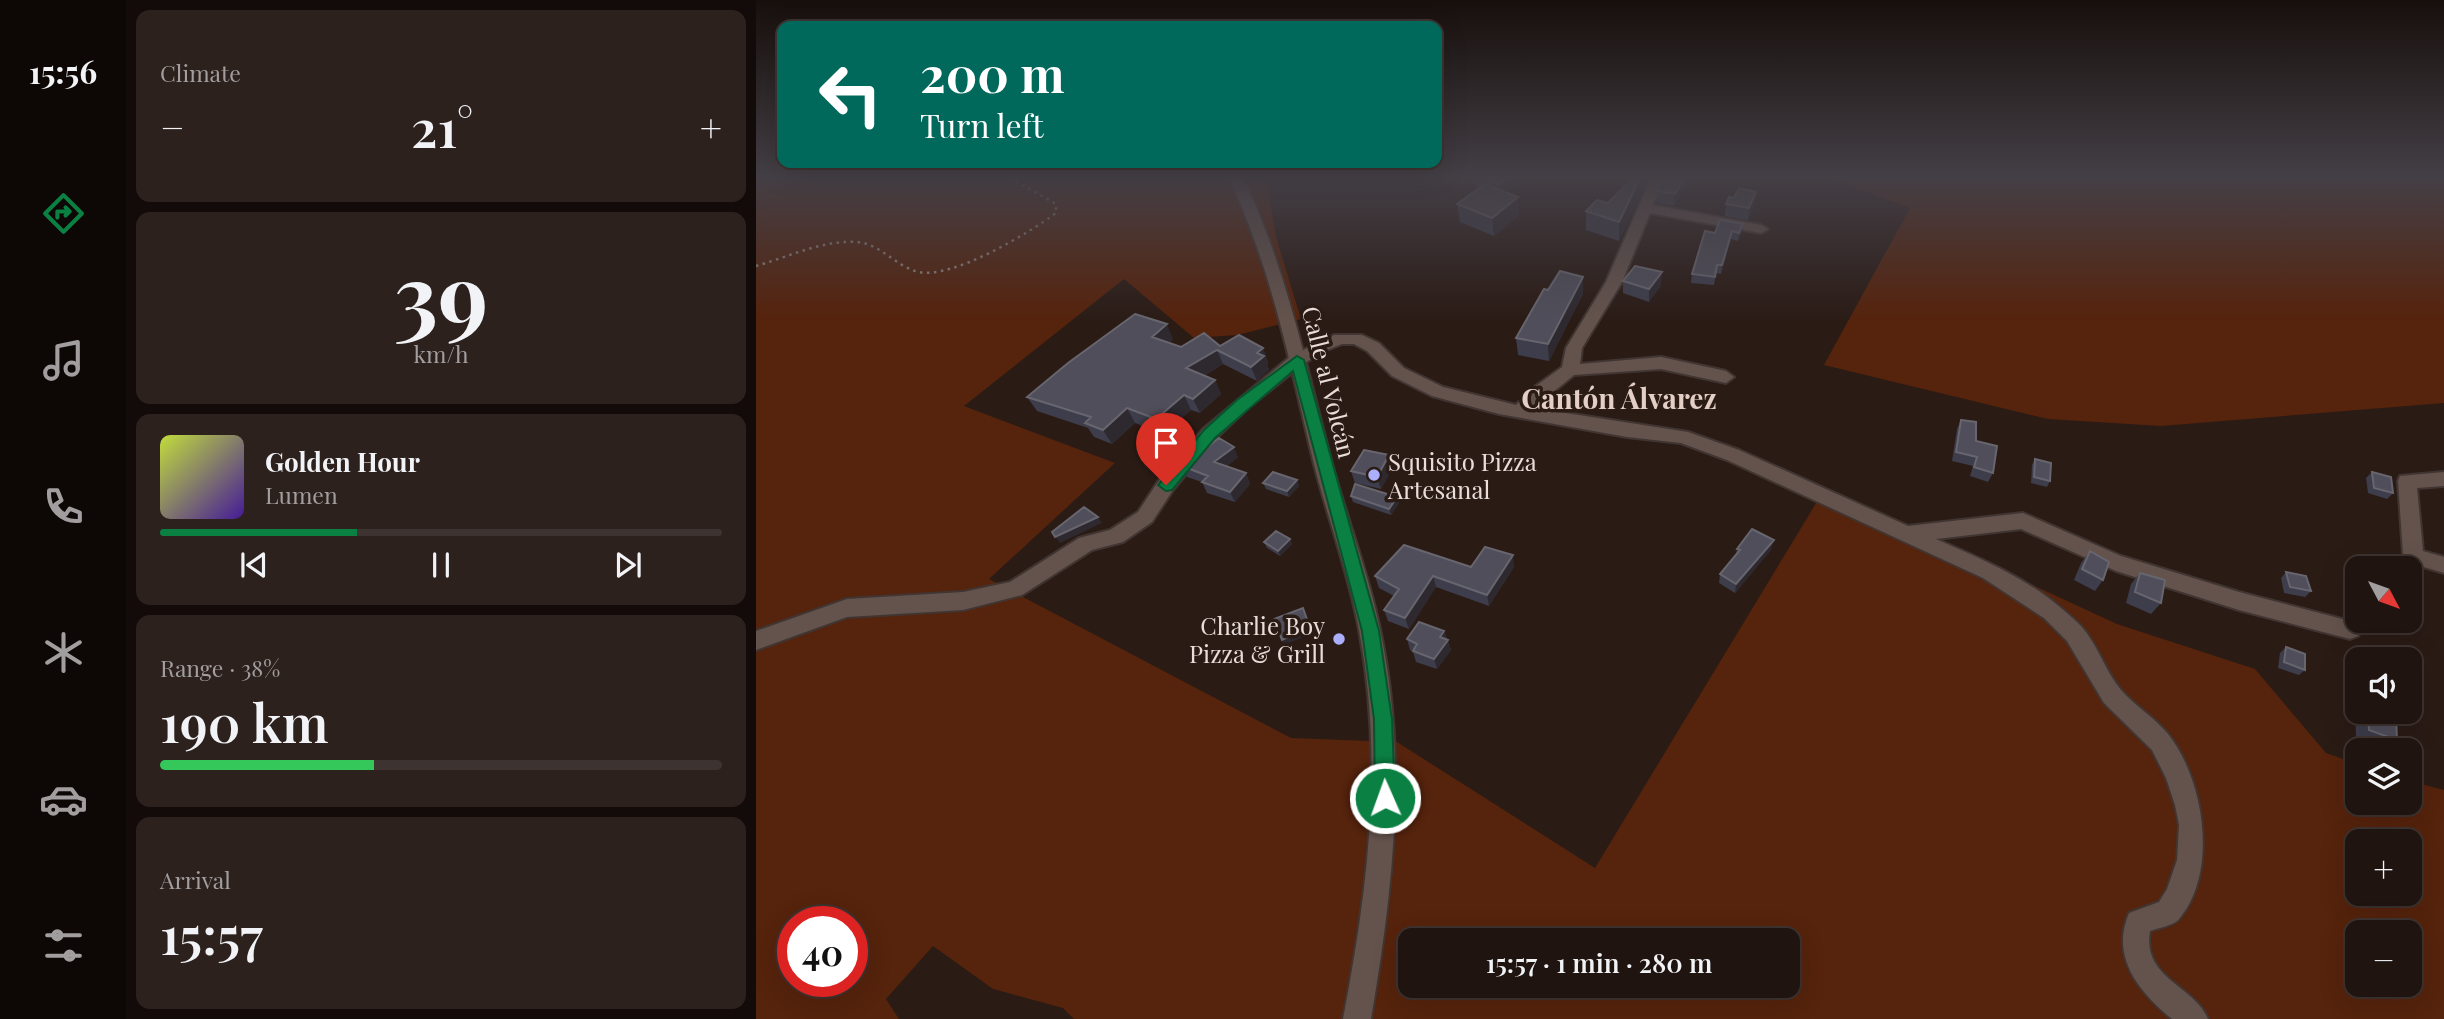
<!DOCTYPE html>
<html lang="en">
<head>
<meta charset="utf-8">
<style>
  :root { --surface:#201410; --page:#2d211e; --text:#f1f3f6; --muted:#a29e9f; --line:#3d3330; --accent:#0b8043 }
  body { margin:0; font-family:"Playfair Display",serif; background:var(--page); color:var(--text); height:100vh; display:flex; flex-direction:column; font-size:26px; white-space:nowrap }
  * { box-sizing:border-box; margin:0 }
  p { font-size:23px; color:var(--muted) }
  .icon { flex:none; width:38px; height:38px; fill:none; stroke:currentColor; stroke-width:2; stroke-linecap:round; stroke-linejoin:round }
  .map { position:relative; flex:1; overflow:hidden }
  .panel { display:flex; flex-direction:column; gap:10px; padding:10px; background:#120b09; width:630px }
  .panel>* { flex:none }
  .guide { position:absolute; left:21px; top:21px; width:665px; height:147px; border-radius:14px; box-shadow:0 7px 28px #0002,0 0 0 2px var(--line); background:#00695c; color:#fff; overflow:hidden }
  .needle { width:46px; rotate:131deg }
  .controls { position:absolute; left:1589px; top:556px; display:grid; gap:14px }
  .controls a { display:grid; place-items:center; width:77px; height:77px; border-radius:14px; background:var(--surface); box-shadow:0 7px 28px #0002,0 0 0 2px var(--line); font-size:35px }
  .speed { position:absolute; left:21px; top:906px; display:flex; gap:14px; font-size:35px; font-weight:700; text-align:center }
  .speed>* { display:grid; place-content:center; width:91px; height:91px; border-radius:50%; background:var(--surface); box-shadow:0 7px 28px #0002,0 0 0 2px var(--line); line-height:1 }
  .speed .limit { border:10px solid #d22; background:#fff; color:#111 }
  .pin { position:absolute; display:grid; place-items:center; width:60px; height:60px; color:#fff; margin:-72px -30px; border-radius:50% 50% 50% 0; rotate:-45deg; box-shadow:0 0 7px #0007 }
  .pin .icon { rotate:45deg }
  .me { position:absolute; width:77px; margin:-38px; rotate:358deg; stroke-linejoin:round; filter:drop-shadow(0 0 5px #0008) }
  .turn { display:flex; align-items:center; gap:24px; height:147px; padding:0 28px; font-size:32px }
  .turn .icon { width:91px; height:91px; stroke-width:2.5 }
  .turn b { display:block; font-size:49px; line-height:60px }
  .big { font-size:52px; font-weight:600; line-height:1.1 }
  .panel .card { flex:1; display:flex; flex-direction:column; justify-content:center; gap:10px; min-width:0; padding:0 24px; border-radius:14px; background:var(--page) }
  .panel .dial { align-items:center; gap:0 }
  .dial b { font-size:91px; line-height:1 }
  .song { display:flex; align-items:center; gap:21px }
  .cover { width:84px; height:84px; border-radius:10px; background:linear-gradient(135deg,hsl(70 70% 55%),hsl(260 70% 35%)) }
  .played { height:7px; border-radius:4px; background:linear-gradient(90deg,var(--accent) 35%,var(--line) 35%) }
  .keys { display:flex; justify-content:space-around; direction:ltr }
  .heat { display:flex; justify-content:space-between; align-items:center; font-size:38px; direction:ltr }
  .charge { height:10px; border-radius:5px; background:linear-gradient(90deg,#34c759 38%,var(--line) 0) }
  .trip { position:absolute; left:642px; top:928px; width:402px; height:70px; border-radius:14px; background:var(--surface); box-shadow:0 7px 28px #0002,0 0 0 2px var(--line); font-weight:600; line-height:70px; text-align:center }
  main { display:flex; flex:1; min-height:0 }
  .dock { display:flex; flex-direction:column; width:126px; justify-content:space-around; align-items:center; background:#0d0806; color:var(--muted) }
  .dock .icon { width:49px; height:49px }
  .dock .on { color:var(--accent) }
  .dock b { font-size:32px; color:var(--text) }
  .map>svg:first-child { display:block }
  .green { fill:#56230c; fill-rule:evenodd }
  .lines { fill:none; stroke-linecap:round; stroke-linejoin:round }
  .minor-casing { stroke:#413532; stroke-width:4 }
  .tertiary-casing { stroke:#413532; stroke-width:4 }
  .path { stroke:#928580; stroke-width:2.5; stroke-dasharray:2.5 4.5; stroke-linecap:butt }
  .minor { fill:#64534c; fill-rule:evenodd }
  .tertiary { fill:#64534c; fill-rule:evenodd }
  .wall { fill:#3d3d4b }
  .shaded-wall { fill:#2e282f }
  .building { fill:#4f4e5a; stroke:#67656e; stroke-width:2 }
  .route { fill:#0b8043; stroke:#07532c; stroke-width:2 }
  .poi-dot { fill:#abaffb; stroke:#2a1b15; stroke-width:2.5 }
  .labels { text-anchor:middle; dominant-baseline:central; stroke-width:7; stroke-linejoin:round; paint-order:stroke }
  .street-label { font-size:24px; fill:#e8ddd9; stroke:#2a1b15 }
  .poi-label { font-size:24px; fill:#e8ddd9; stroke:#2a1b15; text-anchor:start }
  .quarter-label { font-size:28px; font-weight:bold; fill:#e4cfc7; stroke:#2a1b15 }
</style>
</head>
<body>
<main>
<nav class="dock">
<b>15:56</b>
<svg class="icon on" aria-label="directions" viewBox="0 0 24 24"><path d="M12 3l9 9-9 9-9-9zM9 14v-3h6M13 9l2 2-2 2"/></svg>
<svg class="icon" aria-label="music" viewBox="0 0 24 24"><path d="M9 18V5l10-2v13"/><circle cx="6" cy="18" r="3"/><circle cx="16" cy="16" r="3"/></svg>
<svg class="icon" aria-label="phone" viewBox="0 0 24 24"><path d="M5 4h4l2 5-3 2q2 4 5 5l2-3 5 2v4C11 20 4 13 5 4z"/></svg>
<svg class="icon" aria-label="climate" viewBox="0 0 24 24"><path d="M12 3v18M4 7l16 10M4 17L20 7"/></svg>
<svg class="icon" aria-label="car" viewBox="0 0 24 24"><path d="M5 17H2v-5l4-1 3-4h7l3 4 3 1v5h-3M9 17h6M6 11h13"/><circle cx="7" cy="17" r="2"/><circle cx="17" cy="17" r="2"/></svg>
<svg class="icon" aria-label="filters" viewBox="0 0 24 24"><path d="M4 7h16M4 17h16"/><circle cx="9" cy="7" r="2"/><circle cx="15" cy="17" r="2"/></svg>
</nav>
<section class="panel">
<div class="card"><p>Climate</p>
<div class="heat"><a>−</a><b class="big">21°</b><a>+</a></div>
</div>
<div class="card dial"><b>39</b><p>km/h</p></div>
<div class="card">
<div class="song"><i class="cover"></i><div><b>Golden Hour</b><p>Lumen</p></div></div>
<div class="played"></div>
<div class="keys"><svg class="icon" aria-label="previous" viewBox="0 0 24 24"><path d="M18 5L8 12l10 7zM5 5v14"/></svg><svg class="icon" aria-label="pause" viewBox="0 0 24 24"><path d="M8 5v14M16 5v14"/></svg><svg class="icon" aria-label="next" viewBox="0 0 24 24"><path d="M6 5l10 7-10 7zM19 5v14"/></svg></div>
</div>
<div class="card"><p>Range · 38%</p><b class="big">190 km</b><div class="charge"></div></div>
<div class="card"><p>Arrival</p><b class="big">15:57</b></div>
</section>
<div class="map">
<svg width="1688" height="1019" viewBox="0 0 1688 1019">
  <rect width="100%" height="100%" fill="#2a1b15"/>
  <path class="green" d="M0 178H510L520 237 545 319 481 335 438 338 368 279 208 406 359 463 233 579 535 738 641 742 839 868 1065 495 1194 547 1361 624 1499 669 1570 753 1601 764V803H1654V781L1688 790V1019H318L307 1008 237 989 177 946 130 999 143 1019H0ZM1601 842H1654V894H1601ZM37 922H96V982H37ZM1601 933H1654V985H1601ZM654 940H1032V985H654Z
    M1073 178H1688V403L1405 426 1292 419 1068 365 1154 208Z"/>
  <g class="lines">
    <g class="minor-casing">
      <path id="minor" d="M895 178H909L897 205 1005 225 1012 229 1005 233 894 213 866 282 826 348 824 364 905 357 970 371 978 377 970 383 905 369 818 375 778 408 932 432 983 450 1152 526 1267 513 1365 556 1483 592 1590 620 1601 612V621H1611L1602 636 1594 639 1483 610 1360 571 1265 529 1180 539C1223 558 1269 577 1305 608 1312 614 1319 620 1325 626 1342 645 1349 671 1365 690 1379 706 1398 717 1412 734 1448 779 1463 872 1423 919 1417 926 1402 928 1394 931 1386 979 1438 985 1452 1019H1416C1383 992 1354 957 1373 913L1403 902 1411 889 1421 860 1423 825 1419 805 1410 778 1396 750 1348 703 1311 641 1288 618 1227 578 971 460 925 443 871 437 743 414 676 396 636 376 611 351 598 344H586L571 350 547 364 492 408 459 439 417 490 396 522 367 542 336 550 266 595 207 610 91 617 0 650V631L91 599 207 592 254 582 323 538 354 530 382 512 403 480 447 429 535 356 578 335H606L623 343 648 368 687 387 760 405 777 388 806 367 810 348 850 282Z
        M1688 472V486L1661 488 1667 551 1688 557V573L1661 565 1654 573V569H1635L1647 554 1642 481 1644 476Z"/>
    </g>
    <g class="tertiary-casing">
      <path id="tertiary" d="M473 178H487C530 267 549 361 574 456 589 514 612 570 624 629 652 759 637 890 615 1019H587C612 890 628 761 603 630 592 569 569 512 555 452 533 358 514 265 473 178Z"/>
    </g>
    <path class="path" d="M0 266C32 257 66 240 100 242 124 243 140 267 163 272 197 279 273 233 300 213V204L255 178"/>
    <use href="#minor" class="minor"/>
    <use href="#tertiary" class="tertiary"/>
  </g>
  <path class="wall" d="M712 178H768L749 192 763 215 738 236 704 222 701 204 724 187 712 182Z
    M877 178H891V182L863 241 830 230V211L852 203Z
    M907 178H936L918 206 901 203V191Z
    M1000 192 999 204 992 220 969 216 970 204 978 198Z
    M987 224 986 232 982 241 975 239 965 274 960 273 958 285 935 283 936 274 959 233Z
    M867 281 905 285 893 302 867 293Z
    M827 294 793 361 762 355 760 338Z
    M417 339 413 343 425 347 464 346 507 348 512 363 511 364 513 370 501 381 467 364 448 376 459 380 465 394 444 413 435 410 407 434 379 423 356 444 338 437 332 428 281 411 271 397Z
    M1205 420 1220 441 1237 473 1232 482 1214 476 1217 466 1196 461 1201 429Z
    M441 455 482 457 471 466 490 473 494 484 479 502 451 493 446 482 431 477 426 466Z
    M633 455 637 467 625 489 599 483 595 471Z
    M1279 459 1294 481 1291 487 1275 483 1276 465Z
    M1616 472 1637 493 1631 499 1612 493 1610 478Z
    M541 480 543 486 533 497 510 489 507 483Z
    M595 496 641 497 643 503 635 515 597 502Z
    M534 539 536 544 524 556 511 548 508 542Z
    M981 549 1015 550 979 593 963 583 964 574 980 555Z
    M1334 551 1347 580 1339 591 1318 580 1325 563Z
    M715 567H758L733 606 680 587 653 629 632 621 628 610 638 596 623 588 619 576Z
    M1530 572 1555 591 1549 597 1528 593 1525 578Z
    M1384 573 1405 603 1395 614 1370 603 1375 584Z
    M688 631 695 650 681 669 660 662 657 652 654 650 651 639Z
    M1530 647 1549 670 1543 675 1522 668 1524 653Z
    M1601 697V712H1634L1641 740 1628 748 1600 738 1599 698Z"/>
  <path class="shaded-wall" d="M751 178H768L744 195 743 184Z
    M884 178H891V182L863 241V222Z
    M929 178H936L918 206 919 194Z
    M1000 192 999 204 992 220 993 208Z
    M762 197 763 215 738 236 736 218Z
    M987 224 986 232 982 241 983 233Z
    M976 231 975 239 965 274 966 265Z
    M906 272 905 285 893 302V289Z
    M827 277V294L793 361 792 344Z
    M411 324 417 339 403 351 396 337Z
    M507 348 512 363 511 364 513 370 501 381 495 367 501 353Z
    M461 350 467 364 437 383 430 368Z
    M459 380 465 394 444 413 437 399Z
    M428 395 435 410 407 434 400 419Z
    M371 408 379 423 356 444 347 430Z
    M478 447 482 457 463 472 458 462Z
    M633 455 637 467 625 489 621 477Z
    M490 473 494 484 479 502 474 492Z
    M541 480 543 486 533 497 531 491Z
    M641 497 643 503 635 515 633 509Z
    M342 517 346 523 304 543 299 537Z
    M534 539 536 544 524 556 522 551Z
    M1018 540 1015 550 979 593 980 584Z
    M757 555 758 567 733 606 731 595Z
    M677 576 680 587 653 629 649 618Z
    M549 613 557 633 528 645 526 640Z
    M688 631 691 642 692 640 695 650 681 669 678 659 684 637Z"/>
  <path class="building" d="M728 178H751L743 184Z
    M877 178H884L863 222 830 211 841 200 852 203Z
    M907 178H929L919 194 901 191Z
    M729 184 762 197 736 218 701 204Z
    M983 188 1000 192 993 208 970 204 973 197 978 198Z
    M964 220 987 224 983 233 976 231 966 265H961L959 277 936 274 949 231 959 233Z
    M879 266 906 272 893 289 867 281Z
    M804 271 827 277 792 344 760 338 788 289 792 290Z
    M379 314 411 324 396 337 425 347 448 333 464 346 483 335 507 348 501 353 508 356 495 367 461 350 430 368 459 380 437 399 428 395 400 419 371 408 347 430 329 423 335 417 271 397 312 363Z
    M1205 420 1220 422V441L1241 446 1237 473 1218 467 1221 457 1200 452Z
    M463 438 478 447 458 462 490 473 474 492 446 482 452 476 426 466 437 453 441 455Z
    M608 450 633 455 621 477 595 471Z
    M1279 459 1295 463 1294 481 1278 477Z
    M517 472 541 480 531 491 507 483Z
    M1616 472 1635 477 1637 493 1618 488Z
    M599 484 641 497 633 509 595 496Z
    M328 507 342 517 299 537 296 532Z
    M996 529 1018 540 980 584 964 574 984 550 981 549Z
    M520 531 534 539 522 551 508 542Z
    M648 545 715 567 729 547 757 555 731 595 677 576 649 618 628 610 643 589 619 576Z
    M1334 551 1353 562 1347 580 1326 569Z
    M1530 572 1550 576 1555 591 1534 587Z
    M1384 573 1409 580 1405 603 1379 592Z
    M547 608 554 628 526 640 518 619Z
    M663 622 688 631 684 637 692 640 678 659 657 651 661 644 651 639Z
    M1530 647 1549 654V670L1528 662Z
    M1612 712H1634L1640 715 1641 740 1613 730Z"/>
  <linearGradient id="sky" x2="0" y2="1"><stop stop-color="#170f0c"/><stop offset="0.55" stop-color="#443f46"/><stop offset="1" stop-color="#443f46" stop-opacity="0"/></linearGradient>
  <rect width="1688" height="321" fill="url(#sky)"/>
  <path class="route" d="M541 356 548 360 623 631 636 719 639 798 637 805 629 807 622 805 619 798 618 719 606 631 537 371 459 438 416 490 410 491 402 485 448 430 481 400Z"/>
  <g class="poi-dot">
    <circle cx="618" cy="475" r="7"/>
    <circle cx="583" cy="639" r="7"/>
  </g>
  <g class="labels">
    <g class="street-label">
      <text transform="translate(574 382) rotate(76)">Calle al Volcán</text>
    </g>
    <g class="poi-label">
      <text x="632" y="461">Squisito Pizza<tspan x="632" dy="28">Artesanal</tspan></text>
      <text x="569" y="625" text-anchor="end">Charlie Boy<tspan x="569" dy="28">Pizza &amp; Grill</tspan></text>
    </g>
    <g class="quarter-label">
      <text x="863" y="397">Cantón Álvarez</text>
    </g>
  </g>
</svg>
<div class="controls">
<a><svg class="needle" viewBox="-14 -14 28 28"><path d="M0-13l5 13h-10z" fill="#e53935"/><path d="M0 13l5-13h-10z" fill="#a29e9f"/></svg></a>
<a><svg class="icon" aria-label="sound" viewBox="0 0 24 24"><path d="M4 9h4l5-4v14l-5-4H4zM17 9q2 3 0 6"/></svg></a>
<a><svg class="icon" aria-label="layers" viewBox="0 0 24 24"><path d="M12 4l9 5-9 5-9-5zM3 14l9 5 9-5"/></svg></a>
<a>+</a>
<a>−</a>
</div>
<div class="speed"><div class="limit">40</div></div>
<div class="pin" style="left:410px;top:485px;background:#d93025"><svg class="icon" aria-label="arrive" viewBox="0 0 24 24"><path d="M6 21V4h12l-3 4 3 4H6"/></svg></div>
<svg class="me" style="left:629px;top:798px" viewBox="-20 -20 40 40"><circle r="17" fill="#0b8043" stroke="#fff" stroke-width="3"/><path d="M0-11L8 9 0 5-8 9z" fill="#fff"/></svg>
<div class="trip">15:57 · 1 min · 280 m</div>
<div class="guide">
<div class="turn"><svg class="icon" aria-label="left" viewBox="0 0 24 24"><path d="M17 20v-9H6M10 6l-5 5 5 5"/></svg><div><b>200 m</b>Turn left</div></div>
</div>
</div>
</main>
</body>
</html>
